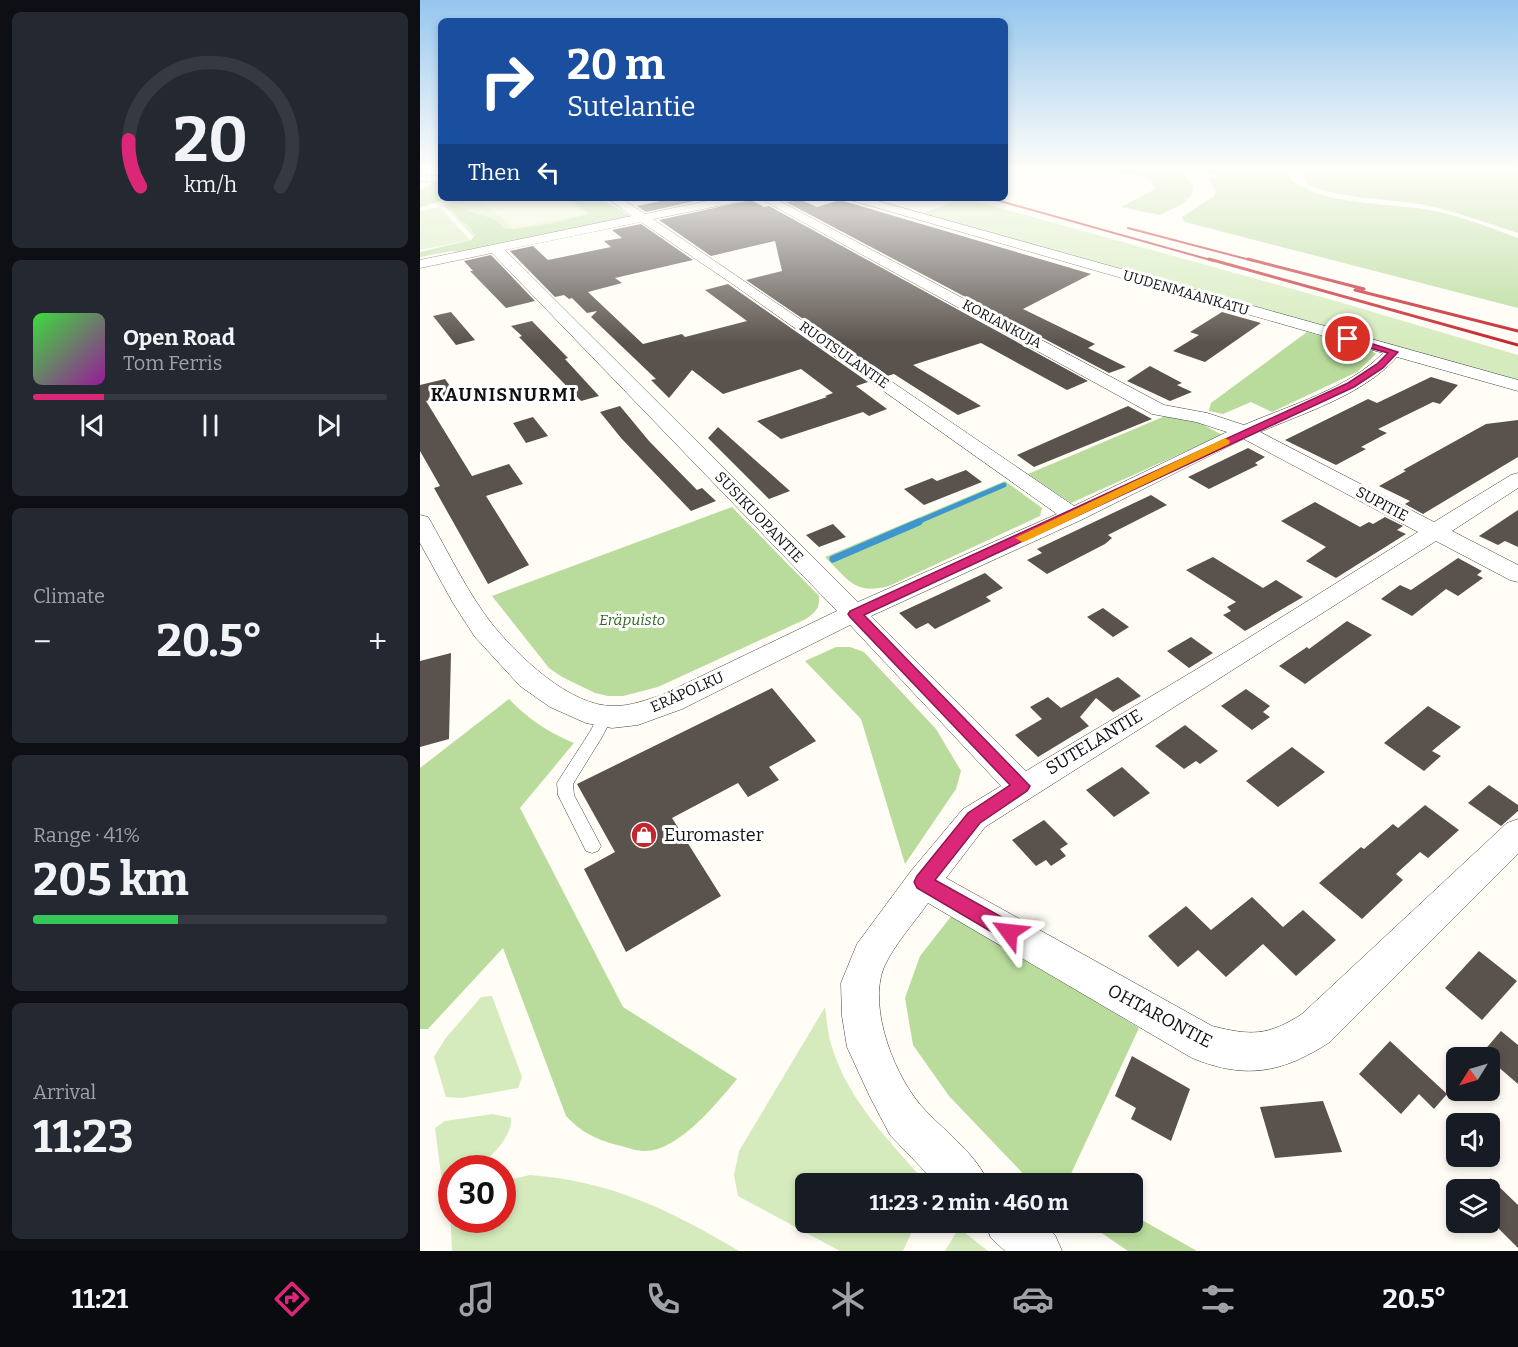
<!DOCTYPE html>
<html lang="en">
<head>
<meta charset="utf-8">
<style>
  :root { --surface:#171b24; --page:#242831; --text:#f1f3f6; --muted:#9ea1a6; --line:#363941; --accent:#db2777 }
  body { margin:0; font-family:Bitter,serif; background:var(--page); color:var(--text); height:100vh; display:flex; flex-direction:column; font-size:22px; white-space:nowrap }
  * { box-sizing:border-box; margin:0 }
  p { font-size:20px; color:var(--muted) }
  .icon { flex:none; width:33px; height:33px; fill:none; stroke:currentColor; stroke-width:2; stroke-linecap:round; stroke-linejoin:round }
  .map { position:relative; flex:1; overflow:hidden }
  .side { display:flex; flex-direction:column; gap:12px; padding:12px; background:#0d0f14; width:420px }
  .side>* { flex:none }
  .hud { position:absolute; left:18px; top:18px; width:570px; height:183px; border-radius:9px; box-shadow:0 3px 9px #0003; background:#1a4fa0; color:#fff; overflow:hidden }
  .needle { width:39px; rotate:233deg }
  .controls { position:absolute; left:1026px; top:1047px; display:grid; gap:12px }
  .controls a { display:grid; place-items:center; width:54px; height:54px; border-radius:9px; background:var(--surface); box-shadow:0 3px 9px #0003; font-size:30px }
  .speed { position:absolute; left:18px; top:1155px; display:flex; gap:12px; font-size:30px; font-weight:700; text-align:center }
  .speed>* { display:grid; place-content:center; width:78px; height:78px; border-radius:50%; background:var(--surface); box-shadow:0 3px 9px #0003; line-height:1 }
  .speed .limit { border:9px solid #d22; background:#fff; color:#111 }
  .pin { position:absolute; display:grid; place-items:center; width:51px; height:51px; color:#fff; margin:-26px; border:3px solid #fff; border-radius:50%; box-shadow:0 2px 6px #0007 }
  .me { position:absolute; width:66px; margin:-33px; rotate:300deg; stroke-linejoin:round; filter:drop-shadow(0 0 4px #0008) }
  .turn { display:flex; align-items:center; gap:21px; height:126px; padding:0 30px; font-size:27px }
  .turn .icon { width:78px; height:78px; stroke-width:2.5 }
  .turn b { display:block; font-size:42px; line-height:51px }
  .then { display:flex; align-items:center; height:57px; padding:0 30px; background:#0003; gap:12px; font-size:22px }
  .big { font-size:45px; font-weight:700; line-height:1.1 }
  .side .card { flex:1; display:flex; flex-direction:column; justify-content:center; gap:9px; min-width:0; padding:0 21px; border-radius:9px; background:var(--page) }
  .side .dial { align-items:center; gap:0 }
  .dial svg { height:156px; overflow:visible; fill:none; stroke:var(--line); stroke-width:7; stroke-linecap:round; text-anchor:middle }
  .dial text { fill:var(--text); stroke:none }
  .song { display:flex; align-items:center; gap:18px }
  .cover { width:72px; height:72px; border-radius:9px; background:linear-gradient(135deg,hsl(120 70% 55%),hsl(300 70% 35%)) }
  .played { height:6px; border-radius:3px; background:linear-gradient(90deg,var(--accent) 20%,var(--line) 20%) }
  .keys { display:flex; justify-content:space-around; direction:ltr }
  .heat { display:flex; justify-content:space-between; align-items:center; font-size:33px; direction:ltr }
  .charge { height:9px; border-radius:4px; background:linear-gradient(90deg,#34c759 41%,var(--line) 0) }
  .trip { position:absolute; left:375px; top:1173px; width:348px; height:60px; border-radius:9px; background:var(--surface); box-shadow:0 3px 9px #0003; font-weight:700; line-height:60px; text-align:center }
  .menu { display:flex; height:96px; justify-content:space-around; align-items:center; background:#090b0e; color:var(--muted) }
  .menu .icon { width:42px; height:42px }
  .menu .active { color:var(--accent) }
  .menu b { font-size:27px; color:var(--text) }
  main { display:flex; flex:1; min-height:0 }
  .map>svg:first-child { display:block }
  .green { fill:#d5ebbd }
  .forest { fill:#b9dc9c }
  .pitch { fill:#e6f2cf }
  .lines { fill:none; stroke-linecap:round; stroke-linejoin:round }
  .stream-far1 { stroke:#3f96cf; stroke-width:5 }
  .stream { stroke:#3f96cf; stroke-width:7 }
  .building { fill:#5a524d }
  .service-casing { stroke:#444; stroke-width:1 }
  .minor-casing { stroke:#444; stroke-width:1 }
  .service { fill:#fff; fill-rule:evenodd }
  .minor { fill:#fff; fill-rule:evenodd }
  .rail-far1 { stroke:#c4262e; stroke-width:2 }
  .rail { stroke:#c4262e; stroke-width:3 }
  .route { fill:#db2777; stroke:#8e194d; stroke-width:1.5 }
  .slow { fill:#f59e0b }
  .labels { text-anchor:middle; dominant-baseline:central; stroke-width:6; stroke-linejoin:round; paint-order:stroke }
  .far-street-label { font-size:14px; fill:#111; stroke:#fff }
  .street-label { font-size:15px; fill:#111; stroke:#fff }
  .park-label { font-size:15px; font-style:italic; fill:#2f6b1f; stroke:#fff }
  .far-district-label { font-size:18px; font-weight:bold; letter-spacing:1.5px; fill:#111; stroke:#fff }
  .near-street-label { font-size:18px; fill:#111; stroke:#fff }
  .near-poi-label { font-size:18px; fill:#111; stroke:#fff; text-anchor:start }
</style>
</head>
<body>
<main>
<section class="side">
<div class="card dial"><svg viewBox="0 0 100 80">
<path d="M14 69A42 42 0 1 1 86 69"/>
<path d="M14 69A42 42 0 0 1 8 45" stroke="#db2777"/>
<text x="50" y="56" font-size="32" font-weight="700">20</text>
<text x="50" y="72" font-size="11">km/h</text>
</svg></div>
<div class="card">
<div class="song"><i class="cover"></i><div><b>Open Road</b><p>Tom Ferris</p></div></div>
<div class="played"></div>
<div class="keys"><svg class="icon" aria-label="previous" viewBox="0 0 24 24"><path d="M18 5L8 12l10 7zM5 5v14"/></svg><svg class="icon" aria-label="pause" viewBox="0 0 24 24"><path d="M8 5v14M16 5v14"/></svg><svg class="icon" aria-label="next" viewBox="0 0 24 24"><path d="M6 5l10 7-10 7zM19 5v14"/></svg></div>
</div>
<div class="card"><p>Climate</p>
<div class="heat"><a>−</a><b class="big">20.5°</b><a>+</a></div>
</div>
<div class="card"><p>Range · 41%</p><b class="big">205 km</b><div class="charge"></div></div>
<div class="card"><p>Arrival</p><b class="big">11:23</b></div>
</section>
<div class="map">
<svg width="1098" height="1251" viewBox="0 0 1098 1251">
  <rect width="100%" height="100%" fill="#fffdf5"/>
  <path class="green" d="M40 198H180L212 216 63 247 24 206Z
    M544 198 916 301 1098 355V381L503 213Z
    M20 207 50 240 0 250V211Z
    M72 996 102 1077 98 1088 42 1098 26 1097 14 1057 25 1039 61 997Z
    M405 1007C407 1019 407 1032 411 1044 427 1100 469 1140 506 1183L386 1184V1222L496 1223 483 1251H420L318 1196 314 1175 319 1151Z
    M73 1114 91 1118C94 1134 67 1165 51 1168 45 1170 38 1168 32 1168L31 1178 22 1182 15 1128 25 1121Z
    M110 1175C191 1181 250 1210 319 1251H32L30 1205 32 1220H82L83 1181Z
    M539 1228 568 1251H525Z"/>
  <path class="forest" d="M682 169C702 169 724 166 744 169 754 170 779 179 772 194 766 204 750 210 740 215L701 207 735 189 730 178Z
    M766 169H868L871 179C897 205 973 203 1009 210 1040 216 1069 227 1098 238V308L765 222 762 217 794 196 796 191 789 179 803 175Z
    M881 169H1098V233C1067 223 1037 212 1005 205 966 198 922 200 887 184L883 175 884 171Z
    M17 180H21V198H29L0 208V190Z
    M149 198H177L210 216 38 252 32 251 0 257V252L51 240 55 235C48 222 37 220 30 206 41 206 45 210 54 213 68 217 75 218 85 229 115 228 141 223 169 213Z
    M887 332 949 349 956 354 937 372 852 412 831 402 803 414 789 411 791 403Z
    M745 416 780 423 802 435 651 503 608 474Z
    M585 481 622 508 620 516 469 586C434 595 429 580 405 557Z
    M312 507 399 596C400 608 396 612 386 619L238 687 203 696H188L175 693 142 677 129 668 72 596Z
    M416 647H430L444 652 516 729 541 771 536 789 485 864 441 719 385 661Z
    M89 699C107 718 129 733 154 743L100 808 203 1007 317 1079C297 1103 258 1152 224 1151 216 1151 206 1147 197 1145 175 1139 161 1132 146 1116L83 948 8 1029H0V768Z
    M533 914 719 1028 649 1178 657 1183H612L529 1096 493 1045 485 998 500 956Z
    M713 1215 777 1251H708L667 1223 712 1222Z"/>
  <path class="pitch" d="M76 198H144L167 214 93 229 64 202Z"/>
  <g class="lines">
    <path class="stream-far1" d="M495 523 584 485"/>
    <path class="stream" d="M413 559 499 522"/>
  </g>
  <path class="building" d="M255 198 280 200 226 212 217 206Z
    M331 200 344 207 349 206 668 381 647 390 561 343 493 365 561 406 538 415 474 374 467 376 326 280 362 271 355 241 291 256 239 220Z
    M381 200 397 207 420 200 671 274 603 309 675 344 668 348 706 367 689 373 366 202Z
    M221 224 273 260 195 278 202 283 168 292 223 344 262 334 265 337 327 321 285 290 308 284 448 382 436 386 467 409 449 416 443 412 361 439 337 421 407 397 405 396 413 393 381 369 303 394 272 370 249 398 231 380 236 379 171 317 177 311 167 313 152 298 149 299 144 295 135 297 90 251 113 246 128 260 191 247 184 241 202 238 192 230Z
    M71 255 115 301 86 308 50 271H53L44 261Z
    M31 312 55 340 36 345 13 316Z
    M802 312 841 323 785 362 753 351 779 335 770 332Z
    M112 321 148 358 145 359 179 396 161 401 99 337 102 336 91 326Z
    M730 366 762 383 757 385 772 392 750 401 707 381Z
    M1011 377 1038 385 1020 404 1013 402 958 429 967 433 941 447 946 449 916 465 865 440 948 399 957 403Z
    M25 379 35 393 6 401 52 476 89 464 103 484 66 496 109 565 68 584 14 488 20 486 0 451V385Z
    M200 406 229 441 277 490 282 488 296 501 271 511 201 438 180 412Z
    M708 406 732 419 614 467 597 455Z
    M113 417 128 436 106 443 93 423Z
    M1098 420V457L1003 514 985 504 990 501 959 486 986 471 983 470 1066 424Z
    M298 427 370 491 349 499 288 438Z
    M828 448 845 457 835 463 838 465 789 489 768 477Z
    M546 470 562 482 504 505 484 489 512 478 517 481Z
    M731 495 747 505 688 535 692 538 685 544 627 574 607 560 622 553 617 549Z
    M895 502 940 527 949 522 953 524 965 517 983 526 977 530 986 534 916 578 886 561 906 547 861 521Z
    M1098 510V547L1085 541 1078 545 1059 536Z
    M413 524 426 537 399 547 386 535Z
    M793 557 843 588 856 580 883 597 825 631 803 615 811 611 807 607 816 602 766 570Z
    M1038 558 1062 571 1057 575 1063 578 1038 596 1026 589 992 616 961 599 980 585 991 590Z
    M565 573 583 588 566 597 571 601 515 629 508 623 496 629 479 613Z
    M683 608 709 627 693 637 667 617Z
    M927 621 952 635 885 684 859 666 887 647 889 649Z
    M771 637 793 653 769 668 747 651Z
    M31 653 29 739 0 747V661Z
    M698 677 721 696 693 712 676 698 660 717 669 726 618 757 595 735 622 719 610 707 628 697 641 708Z
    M352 688 396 741 349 767 359 780 328 797 318 783 252 818 301 896 206 952 164 869 195 852 157 784Z
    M826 689 850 706 843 712 850 717 832 730 801 706Z
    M1008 706 1041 727 1012 751 1021 756 1004 771 964 743Z
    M765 725 798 751 780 764 776 761 764 769 735 746Z
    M872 747 905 772 858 807 826 781Z
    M702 767 730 793 694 817 666 790Z
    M1069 785 1098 805V811L1081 826 1048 803Z
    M1005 805 1039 830 1008 858 1000 852 976 874 983 880 942 919 899 883 941 847 944 849 973 824 978 828Z
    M624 820 648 844 640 849 646 856 631 866 626 860 616 866 592 840Z
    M832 897 863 927 883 910 916 940 876 976 843 944 806 977 778 950 758 967 728 936 766 906 791 930Z
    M1059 951 1097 981 1062 1020 1025 988Z
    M1081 1031 1098 1045V1084L1062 1053Z
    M970 1041 1027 1094 1014 1109 999 1094 981 1114 939 1074Z
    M712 1056 770 1089 751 1141 711 1119 716 1108 695 1096Z
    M903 1101 922 1152 855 1158 840 1107Z
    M1070 1178 1098 1205V1248L1070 1220Z"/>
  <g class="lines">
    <g class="service-casing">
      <path id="service" d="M185 710 190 712 193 716 182 737 153 784 154 795 181 846 178 851 172 853 166 851 138 795 137 783 171 730 180 712Z"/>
    </g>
    <g class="minor-casing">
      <path id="minor" d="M0 175 21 176V182L0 181Z
        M187 198H201L225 214 301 198H324L318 202 233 219 654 506 807 432 776 422 732 414 339 198H354L744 405 787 413 824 425C868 406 930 388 963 353L430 200 428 198H447L1098 380V391L977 357C943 395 886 412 840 432L1014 522 1091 475 1098 473V488L1032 531 1098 565V582L1090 580 1016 541 565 827 526 878 792 1026C831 1036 848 1036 882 1014L1087 823 1098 819V854L910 1042C862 1073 826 1080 772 1058L508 903C494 923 474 945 464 967 447 1008 476 1081 506 1111 527 1133 557 1155 569 1184H517L470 1135 450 1097 427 1047 422 1016 421 983 437 944 491 871 543 809 581 786 430 625 262 709 218 725 192 728 166 723 130 707 100 686 55 637 33 603 0 543V515L8 517 11 522C30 556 48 593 72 624 97 655 150 707 194 706 211 706 226 700 242 695L417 611 72 253 0 268V260L212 216ZM221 222 314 285 637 514 438 602 85 250ZM824 439 998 532 814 647 606 771 451 616 661 520Z
        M565 1222H621L635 1235 642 1251H585L571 1238Z"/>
    </g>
    <use href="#service" class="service"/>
    <use href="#minor" class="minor"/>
    <path class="rail-far1" d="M569 198 794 261
      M708 228 834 261"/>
    <path class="rail" d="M789 259 1098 345
      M828 259 944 289
      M935 290 1098 331"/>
  </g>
  <linearGradient id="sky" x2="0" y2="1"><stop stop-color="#95c6ee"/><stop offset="0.49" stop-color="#fffefa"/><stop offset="1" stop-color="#fffefa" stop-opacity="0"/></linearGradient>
  <rect width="1098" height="344" fill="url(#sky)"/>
  <path class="route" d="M928 336 978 352 963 368 934 387 444 615 610 786 607 791 560 823 515 880 596 925 599 932 596 938 589 940 582 938 497 888 494 882 497 876 548 813 590 785 430 617 428 614 430 611 928 383 957 364 968 353 925 341 924 339Z"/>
  <path class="slow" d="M805 438 810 441 809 444 606 541 602 542 595 538Z"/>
  <defs>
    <g id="shop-disc" transform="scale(1.35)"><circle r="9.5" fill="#c4262e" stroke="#fff"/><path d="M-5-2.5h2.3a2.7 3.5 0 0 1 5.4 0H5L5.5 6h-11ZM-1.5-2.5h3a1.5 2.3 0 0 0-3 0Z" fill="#fff"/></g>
  </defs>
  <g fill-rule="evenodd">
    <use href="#shop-disc" x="224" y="835"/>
  </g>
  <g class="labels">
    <g class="far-street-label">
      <text transform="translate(766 293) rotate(16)">UUDENMAANKATU</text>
      <text transform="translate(582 324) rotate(28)">KORIANKUJA</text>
      <text transform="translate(424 355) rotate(35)">RUOTSULANTIE</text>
    </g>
    <g class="street-label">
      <text transform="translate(962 504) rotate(28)">SUPITIE</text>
      <text transform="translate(339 517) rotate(46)">SUSIKUOPANTIE</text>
      <text transform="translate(267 692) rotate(-24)">ERÄPOLKU</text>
    </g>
    <g class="park-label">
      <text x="212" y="620">Eräpuisto</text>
    </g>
    <g class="far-district-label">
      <text x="84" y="395">KAUNISNURMI</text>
    </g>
    <g class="near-street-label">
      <text transform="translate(674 742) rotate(-31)">SUTELANTIE</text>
      <text transform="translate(740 1016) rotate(28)">OHTARONTIE</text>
    </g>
    <g class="near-poi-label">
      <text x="244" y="835">Euromaster</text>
    </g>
  </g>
</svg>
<div class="controls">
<a><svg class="needle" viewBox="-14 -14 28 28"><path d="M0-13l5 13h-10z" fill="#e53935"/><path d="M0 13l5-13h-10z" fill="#9ea1a6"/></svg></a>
<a><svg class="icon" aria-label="sound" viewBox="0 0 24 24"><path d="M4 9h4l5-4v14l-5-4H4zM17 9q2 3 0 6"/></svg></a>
<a><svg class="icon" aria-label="layers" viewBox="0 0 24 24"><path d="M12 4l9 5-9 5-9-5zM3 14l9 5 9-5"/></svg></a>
</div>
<div class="speed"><div class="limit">30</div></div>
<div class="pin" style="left:928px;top:339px;background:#d93025"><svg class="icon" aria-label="arrive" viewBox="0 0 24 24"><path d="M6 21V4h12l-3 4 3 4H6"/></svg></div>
<svg class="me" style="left:589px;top:932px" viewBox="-20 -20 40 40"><path d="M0-17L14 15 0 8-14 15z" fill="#db2777" stroke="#fff" stroke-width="4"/></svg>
<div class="trip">11:23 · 2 min · 460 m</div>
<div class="hud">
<div class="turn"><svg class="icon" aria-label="right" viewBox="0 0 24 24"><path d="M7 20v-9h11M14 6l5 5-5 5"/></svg><div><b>20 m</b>Sutelantie</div></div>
<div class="then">Then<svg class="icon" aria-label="left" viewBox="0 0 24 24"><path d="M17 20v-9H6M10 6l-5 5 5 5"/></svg></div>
</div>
</div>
</main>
<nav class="menu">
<b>11:21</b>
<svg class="icon active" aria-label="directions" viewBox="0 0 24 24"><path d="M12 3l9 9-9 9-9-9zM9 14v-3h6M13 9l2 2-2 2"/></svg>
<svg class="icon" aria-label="music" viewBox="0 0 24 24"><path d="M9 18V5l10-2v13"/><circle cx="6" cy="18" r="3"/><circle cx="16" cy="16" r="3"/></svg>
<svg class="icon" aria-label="phone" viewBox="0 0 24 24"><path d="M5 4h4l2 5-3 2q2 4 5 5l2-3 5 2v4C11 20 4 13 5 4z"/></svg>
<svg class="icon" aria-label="climate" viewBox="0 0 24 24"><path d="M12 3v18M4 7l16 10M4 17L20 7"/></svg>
<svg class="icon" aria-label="car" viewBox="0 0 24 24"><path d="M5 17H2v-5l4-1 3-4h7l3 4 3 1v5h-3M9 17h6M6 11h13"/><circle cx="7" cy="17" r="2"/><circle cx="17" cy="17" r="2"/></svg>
<svg class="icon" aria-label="filters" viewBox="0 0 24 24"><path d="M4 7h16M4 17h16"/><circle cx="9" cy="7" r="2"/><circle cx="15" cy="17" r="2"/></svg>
<b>20.5°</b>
</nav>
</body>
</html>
